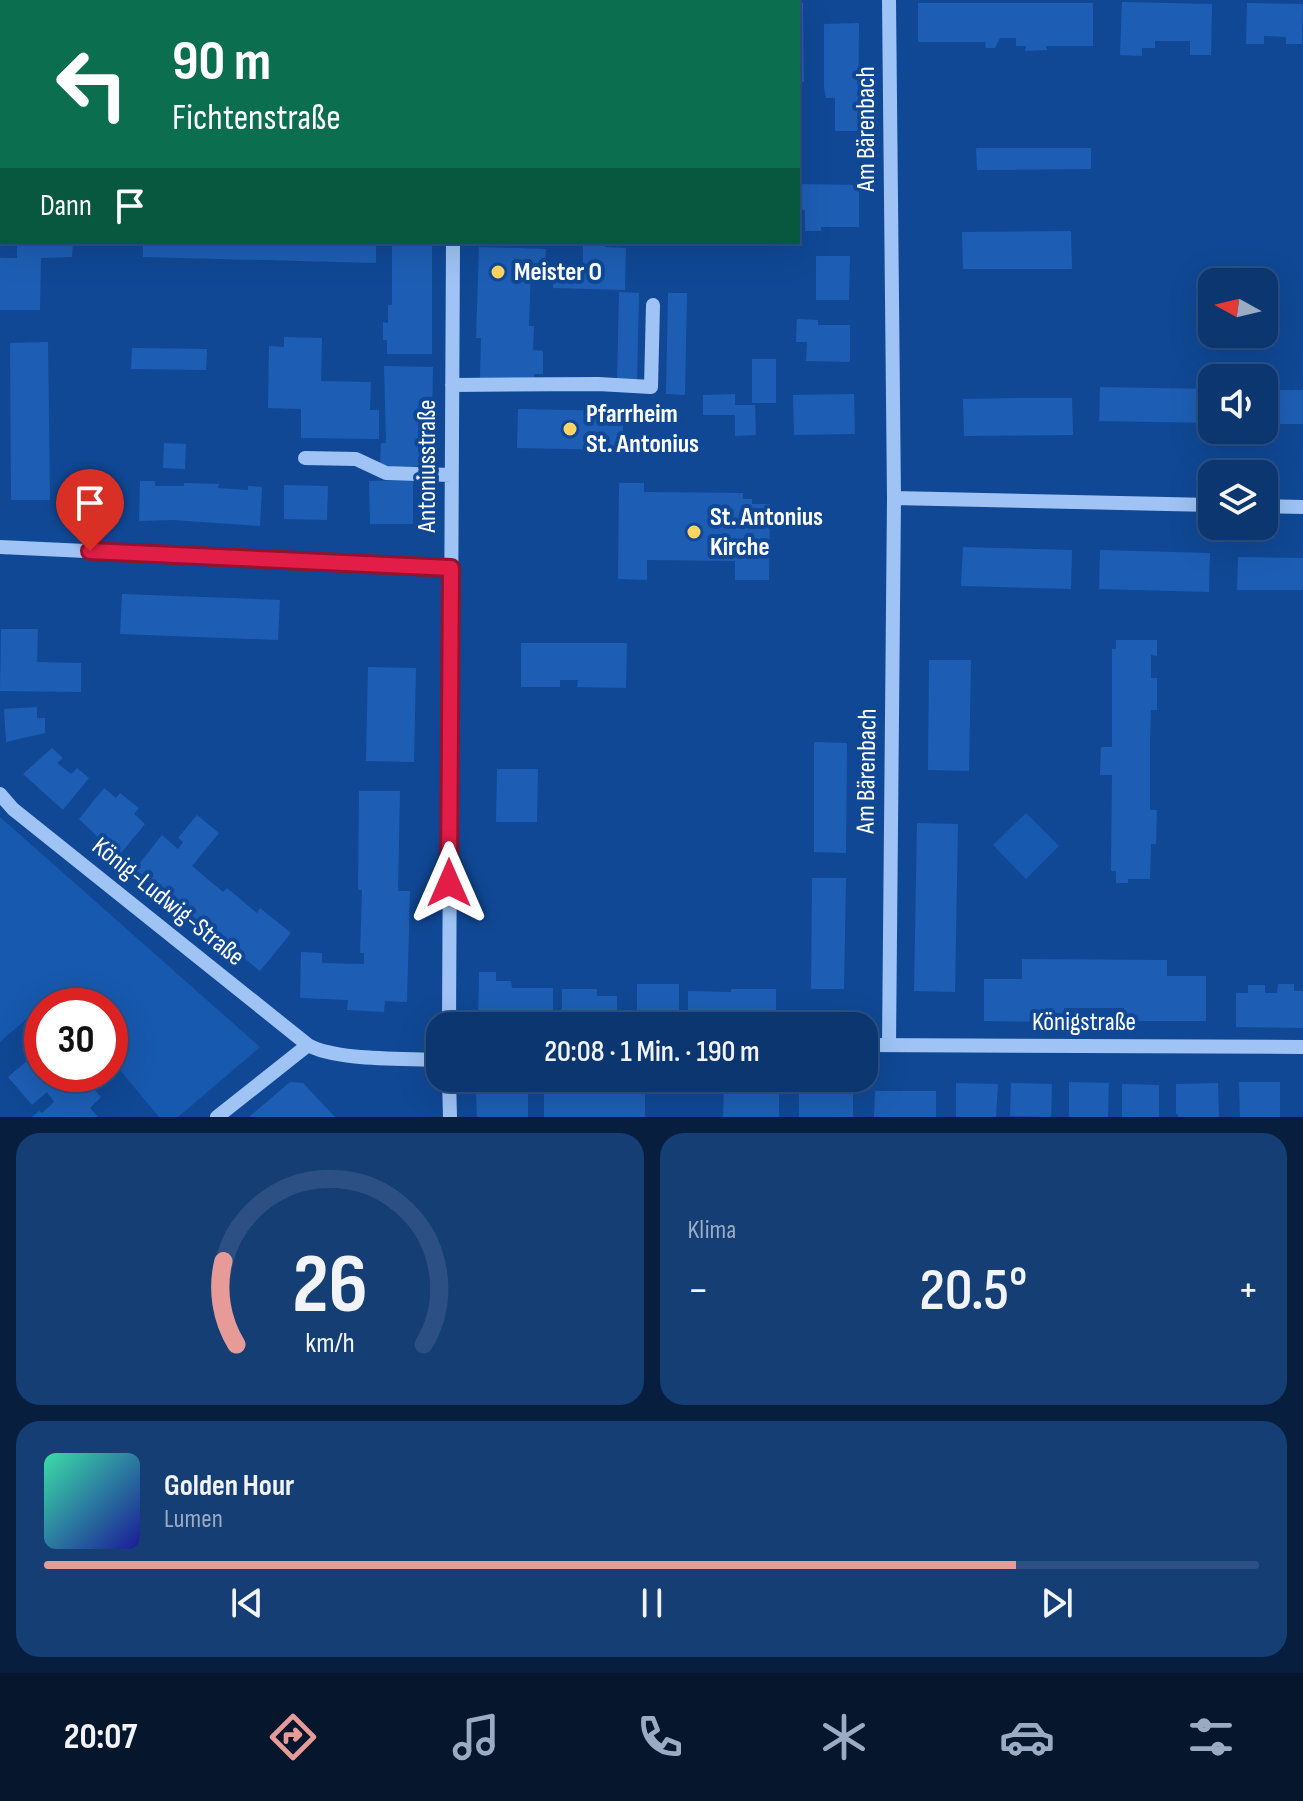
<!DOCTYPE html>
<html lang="de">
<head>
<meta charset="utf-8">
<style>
  :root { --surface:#0c3670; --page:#153e75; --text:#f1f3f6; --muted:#9aabc3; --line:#2c5083; --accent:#e69b98 }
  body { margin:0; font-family:"Sofia Sans Condensed",sans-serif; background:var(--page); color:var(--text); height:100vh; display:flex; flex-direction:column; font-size:30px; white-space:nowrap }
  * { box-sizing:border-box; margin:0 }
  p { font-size:26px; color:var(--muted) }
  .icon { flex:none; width:44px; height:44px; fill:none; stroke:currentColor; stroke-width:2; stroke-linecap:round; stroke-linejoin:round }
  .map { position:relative; height:1117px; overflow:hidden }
  .sheet { display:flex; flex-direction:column; gap:16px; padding:16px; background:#071e3e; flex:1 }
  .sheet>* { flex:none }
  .top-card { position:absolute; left:0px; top:0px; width:800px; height:244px; box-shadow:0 8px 32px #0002,0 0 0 2px var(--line); background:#0b6e4f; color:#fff; overflow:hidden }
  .needle { width:52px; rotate:278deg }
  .controls { position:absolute; left:1198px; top:268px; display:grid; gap:16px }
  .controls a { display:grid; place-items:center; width:80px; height:80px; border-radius:16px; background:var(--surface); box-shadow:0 8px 32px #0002,0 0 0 2px var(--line); font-size:40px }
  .speed { position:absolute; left:24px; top:988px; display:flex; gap:16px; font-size:40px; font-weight:700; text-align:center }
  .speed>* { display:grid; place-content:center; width:104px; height:104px; border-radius:50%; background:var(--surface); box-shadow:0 8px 32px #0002,0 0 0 2px var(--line); line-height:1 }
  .speed .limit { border:12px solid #d22; background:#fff; color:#111 }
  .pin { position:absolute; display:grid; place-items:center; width:68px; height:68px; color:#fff; margin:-82px -34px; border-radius:50% 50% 50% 0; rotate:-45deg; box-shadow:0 0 8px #0007 }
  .pin .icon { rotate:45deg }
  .me { position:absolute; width:88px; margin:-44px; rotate:0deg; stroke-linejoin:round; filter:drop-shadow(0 0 6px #0008) }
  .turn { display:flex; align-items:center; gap:28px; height:168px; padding:0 40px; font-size:36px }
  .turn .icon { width:104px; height:104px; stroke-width:2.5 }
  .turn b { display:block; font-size:56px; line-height:68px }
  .then { display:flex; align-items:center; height:76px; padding:0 40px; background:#0003; gap:16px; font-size:30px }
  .big { font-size:60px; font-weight:600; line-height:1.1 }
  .sheet .tile { flex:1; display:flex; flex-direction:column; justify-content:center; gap:12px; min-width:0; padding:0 28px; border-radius:24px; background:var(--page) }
  .sheet .dial { align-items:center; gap:0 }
  .dial svg { height:208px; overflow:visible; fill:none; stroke:var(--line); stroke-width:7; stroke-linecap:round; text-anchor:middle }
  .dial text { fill:var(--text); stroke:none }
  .song { display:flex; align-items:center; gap:24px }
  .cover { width:96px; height:96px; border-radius:12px; background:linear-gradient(135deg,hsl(160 70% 55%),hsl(240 70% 35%)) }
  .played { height:8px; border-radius:4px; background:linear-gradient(90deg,var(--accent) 80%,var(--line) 80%) }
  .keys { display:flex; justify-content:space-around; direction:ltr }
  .heat { display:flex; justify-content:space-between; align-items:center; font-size:44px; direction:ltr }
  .sheet .tiles { flex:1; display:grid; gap:16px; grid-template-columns:1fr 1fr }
  .tile:last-child { grid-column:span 2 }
  .trip { position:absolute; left:426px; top:1012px; width:452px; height:80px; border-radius:24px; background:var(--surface); box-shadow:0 8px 32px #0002,0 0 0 2px var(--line); font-weight:600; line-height:80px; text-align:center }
  .dock { display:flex; height:128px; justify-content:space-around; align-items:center; background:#05162d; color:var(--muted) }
  .dock .icon { width:56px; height:56px }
  .dock .current { color:var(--accent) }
  .dock b { font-size:36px; color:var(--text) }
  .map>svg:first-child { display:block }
  .green { fill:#1759af }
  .building { fill:#1d5eb4 }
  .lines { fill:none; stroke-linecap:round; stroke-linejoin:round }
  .minor { stroke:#9ec3f4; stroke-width:14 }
  .route-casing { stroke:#92132f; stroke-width:20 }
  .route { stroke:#e11d48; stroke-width:14 }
  .poi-dot { fill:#ffd461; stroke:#104895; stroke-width:3 }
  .labels { text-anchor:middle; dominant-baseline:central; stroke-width:8; stroke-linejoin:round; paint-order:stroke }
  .street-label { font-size:26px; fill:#fff; stroke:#104895 }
  .poi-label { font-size:26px; font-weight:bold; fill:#fff; stroke:#104895; text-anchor:start }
</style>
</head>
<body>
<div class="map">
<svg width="1303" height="1117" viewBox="0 0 1303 1117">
  <rect width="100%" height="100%" fill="#104895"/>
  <path class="green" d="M1026 813 1059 846 1026 879 993 845Z
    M0 817 260 1047 178 1117H159L110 1058V1006H67L56 993 0 1042Z"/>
  <path class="building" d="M1122 2 1212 4 1211 55H1190V41H1155V48H1142V56L1120 55Z
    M798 3H803L804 82H798Z
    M918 3H1093V46H1046L1047 50 1025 51 1026 46H1016V38H1000L995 48H986L985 42H918Z
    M1247 3 1303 4 1302 44H1286V37L1264 36V44H1246Z
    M859 23 858 131H835V98H826L824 88V24Z
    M976 148H1091V169L977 170Z
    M798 184 859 185V227H821V231H805V210L798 209Z
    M1071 231 1072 269H963L962 232Z
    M17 242H73L72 257 41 258 40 310H0V258H17Z
    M143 242H376V263L143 257Z
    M392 242H432V354H387V340H383V322L388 323V305H392Z
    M583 242H606L605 247 626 248 625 290 553 288V269H583Z
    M479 247 546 249 545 267 531 266 529 326H534L533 350 543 351V374H534V380L480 378 481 338H476Z
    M816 256H850L849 300H816Z
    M619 292 639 293 637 383 617 382Z
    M668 293H687L685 395 666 394Z
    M797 319 818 320V325H850V362L806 361 807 342H796Z
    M284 337 322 338 321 381 371 382 370 410H379V439L301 438V409L268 408 269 346 284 347Z
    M48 342 50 500H11L10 343Z
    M132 348 207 349 206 370 131 369Z
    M752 359H776V403H752Z
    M384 366 433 367 431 466H380L381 443H386Z
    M1100 387 1212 389V423L1099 421Z
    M1264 390H1303V424H1264Z
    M735 394V405H755L756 435 735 436V415H703V395Z
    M854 394 855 434 794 435 793 395Z
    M1018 398H1072L1073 435 964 436 963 399Z
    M518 409 623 411V450L517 448Z
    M164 443 186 444 185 469 163 468Z
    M413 480V524H370L369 481Z
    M140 481H155V486H184V483L219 484 218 488 248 490V486L262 487 260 526 172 520 139 521Z
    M619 483H644V492L743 493V499H752V504H770L769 580H735V561L647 560V580L618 579Z
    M284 485 328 486 327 520 284 519Z
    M963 547 1072 550 1071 589 961 586Z
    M1100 550 1210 553 1209 592 1099 589Z
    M1238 557 1303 558V590H1237Z
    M122 594 280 600 278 640 120 634Z
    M1 629H38L37 662 81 663V692L0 691Z
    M1116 640H1157V656L1151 655V678H1157V710H1151L1150 743V810H1157L1156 844H1151L1150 879H1128V883H1116V871H1111L1112 775H1100L1101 747H1112V649H1116Z
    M521 643H627L626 688 577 687 578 680H560V687H521Z
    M929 660H971L969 771 928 770Z
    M368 667 416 668 414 762 366 761Z
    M37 707V718H45V733L6 742 4 709Z
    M814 742 847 743 846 853 814 852Z
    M52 748 63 758 57 763 71 774 77 768 89 778 63 810 23 774Z
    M497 769H538L537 822H496Z
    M104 788 116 798 120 793 139 808 134 814 145 824 121 853 110 845 108 847 79 819Z
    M359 791H400L398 891H410L407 1002 385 1001 384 1012 347 1010 348 1000 300 998 301 952 322 953V963L364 964V953H360L362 890H358Z
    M197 815 219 833 192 866 223 892 227 888 257 913 260 908 291 933 260 971 135 869 162 835 178 849 183 842 178 838Z
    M917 823 958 824 955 992 914 991Z
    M812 878H846L844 989H811Z
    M1022 959 1167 960V976H1206V1021H1124V1008H1064V1022L984 1021V979H1022Z
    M479 972H496V981H511L512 988H553V1026H478Z
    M637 984H679V1026H637Z
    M1278 984H1294V991H1303V1028L1236 1027V993H1248V985H1265V993H1277Z
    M562 989H597V996H617V1026H562Z
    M731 989H776V1026H688V991L731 992Z
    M42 1048V1074H68L62 1079 75 1090 85 1080 101 1097 90 1108 98 1117H32L39 1111 42 1113 54 1102 47 1092 32 1105 8 1077Z
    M290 1082 303 1083 335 1117H249Z
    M1069 1082 1109 1083 1108 1117H1069Z
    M1239 1082H1280V1117H1240Z
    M544 1083H645V1117H544Z
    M724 1083 779 1084V1117H723Z
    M799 1083H853V1117H799Z
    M956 1083 998 1084 996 1117H956Z
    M1011 1083 1052 1084 1051 1117 1010 1116Z
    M1218 1083 1219 1117H1178V1114H1176V1084Z
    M528 1084V1117H477L476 1090 481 1085Z
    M1122 1084 1159 1085V1117H1122Z
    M875 1091H936V1117H874Z"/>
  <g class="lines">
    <path class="minor" d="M184 0V2
      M454 2V0
      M452 385 598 384 651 387 653 305
      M305 458 356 459 386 473 451 475
      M894 498 1212 505
      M1264 506 1303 507
      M0 547 451 568
      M0 794 13 809 308 1045C336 1061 406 1058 440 1060
      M449 1026 453 242
      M864 1045 1303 1047
      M889 1045 894 498 889 0
      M449 1078 450 1117
      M217 1117 308 1045"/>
  </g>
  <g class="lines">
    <g class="route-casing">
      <path id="route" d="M90 551 451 568 449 883"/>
    </g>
    <use href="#route" class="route"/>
  </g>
  <g class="poi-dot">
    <circle cx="498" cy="272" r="8"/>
    <circle cx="570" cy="429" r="8"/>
    <circle cx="694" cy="532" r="8"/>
  </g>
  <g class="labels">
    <g class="street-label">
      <text transform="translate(866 129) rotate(-90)">Am Bärenbach</text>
      <text transform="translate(427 466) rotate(-90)">Antoniusstraße</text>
      <text transform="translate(867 771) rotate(-89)">Am Bärenbach</text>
      <text transform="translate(168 902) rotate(39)">König-Ludwig-Straße</text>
      <text x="1084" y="1022">Königstraße</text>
    </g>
    <g class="poi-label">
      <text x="514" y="272">Meister O</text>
      <text x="586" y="414">Pfarrheim<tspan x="586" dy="30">St. Antonius</tspan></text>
      <text x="710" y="517">St. Antonius<tspan x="710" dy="30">Kirche</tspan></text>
    </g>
  </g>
</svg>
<div class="controls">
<a><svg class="needle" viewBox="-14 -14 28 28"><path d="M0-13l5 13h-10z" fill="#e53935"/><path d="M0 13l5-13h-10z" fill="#9aabc3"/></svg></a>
<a><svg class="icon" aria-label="sound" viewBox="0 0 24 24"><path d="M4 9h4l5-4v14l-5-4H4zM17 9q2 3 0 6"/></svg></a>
<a><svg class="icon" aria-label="layers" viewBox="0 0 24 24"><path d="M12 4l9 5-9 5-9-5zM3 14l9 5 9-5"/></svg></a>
</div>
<div class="speed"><div class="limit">30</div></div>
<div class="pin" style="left:90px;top:551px;background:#d93025"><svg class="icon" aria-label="arrive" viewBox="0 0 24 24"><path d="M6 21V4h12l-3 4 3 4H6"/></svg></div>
<svg class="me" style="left:449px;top:883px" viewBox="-20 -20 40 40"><path d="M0-17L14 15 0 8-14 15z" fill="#e11d48" stroke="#fff" stroke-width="4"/></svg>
<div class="trip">20:08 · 1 Min. · 190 m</div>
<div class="top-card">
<div class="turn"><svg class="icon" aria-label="left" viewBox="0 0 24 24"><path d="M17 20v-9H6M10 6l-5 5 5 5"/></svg><div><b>90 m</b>Fichtenstraße</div></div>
<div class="then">Dann<svg class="icon" aria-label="arrive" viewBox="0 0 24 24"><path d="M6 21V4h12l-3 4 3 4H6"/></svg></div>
</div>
</div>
<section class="sheet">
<div class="tiles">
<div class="tile dial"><svg viewBox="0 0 100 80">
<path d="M14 69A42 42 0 1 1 86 69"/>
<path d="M14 69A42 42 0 0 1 9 37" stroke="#e69b98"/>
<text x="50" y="56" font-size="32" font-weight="700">26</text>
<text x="50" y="72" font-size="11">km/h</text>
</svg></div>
<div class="tile"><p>Klima</p>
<div class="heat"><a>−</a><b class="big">20.5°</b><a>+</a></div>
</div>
<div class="tile">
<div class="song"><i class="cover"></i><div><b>Golden Hour</b><p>Lumen</p></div></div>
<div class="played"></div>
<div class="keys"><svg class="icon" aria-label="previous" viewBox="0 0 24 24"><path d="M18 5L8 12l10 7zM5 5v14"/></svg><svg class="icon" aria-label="pause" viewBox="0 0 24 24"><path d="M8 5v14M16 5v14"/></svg><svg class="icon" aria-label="next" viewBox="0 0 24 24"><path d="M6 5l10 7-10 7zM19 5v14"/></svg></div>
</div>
</div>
</section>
<nav class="dock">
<b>20:07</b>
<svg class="icon current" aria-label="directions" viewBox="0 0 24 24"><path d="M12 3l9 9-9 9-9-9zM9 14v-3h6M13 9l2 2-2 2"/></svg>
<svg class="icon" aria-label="music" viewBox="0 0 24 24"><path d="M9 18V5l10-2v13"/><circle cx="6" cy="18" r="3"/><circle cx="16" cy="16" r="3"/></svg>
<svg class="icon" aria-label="phone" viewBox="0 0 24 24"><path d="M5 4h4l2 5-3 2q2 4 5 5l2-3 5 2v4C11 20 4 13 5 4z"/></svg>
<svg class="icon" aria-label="climate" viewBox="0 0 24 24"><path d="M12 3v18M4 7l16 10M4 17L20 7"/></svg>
<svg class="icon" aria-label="car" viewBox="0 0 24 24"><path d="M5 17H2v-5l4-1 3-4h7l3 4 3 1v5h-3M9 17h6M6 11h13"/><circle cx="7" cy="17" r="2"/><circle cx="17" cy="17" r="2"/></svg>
<svg class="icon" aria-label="filters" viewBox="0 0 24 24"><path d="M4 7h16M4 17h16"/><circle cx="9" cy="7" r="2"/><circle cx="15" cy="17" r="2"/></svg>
</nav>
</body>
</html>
